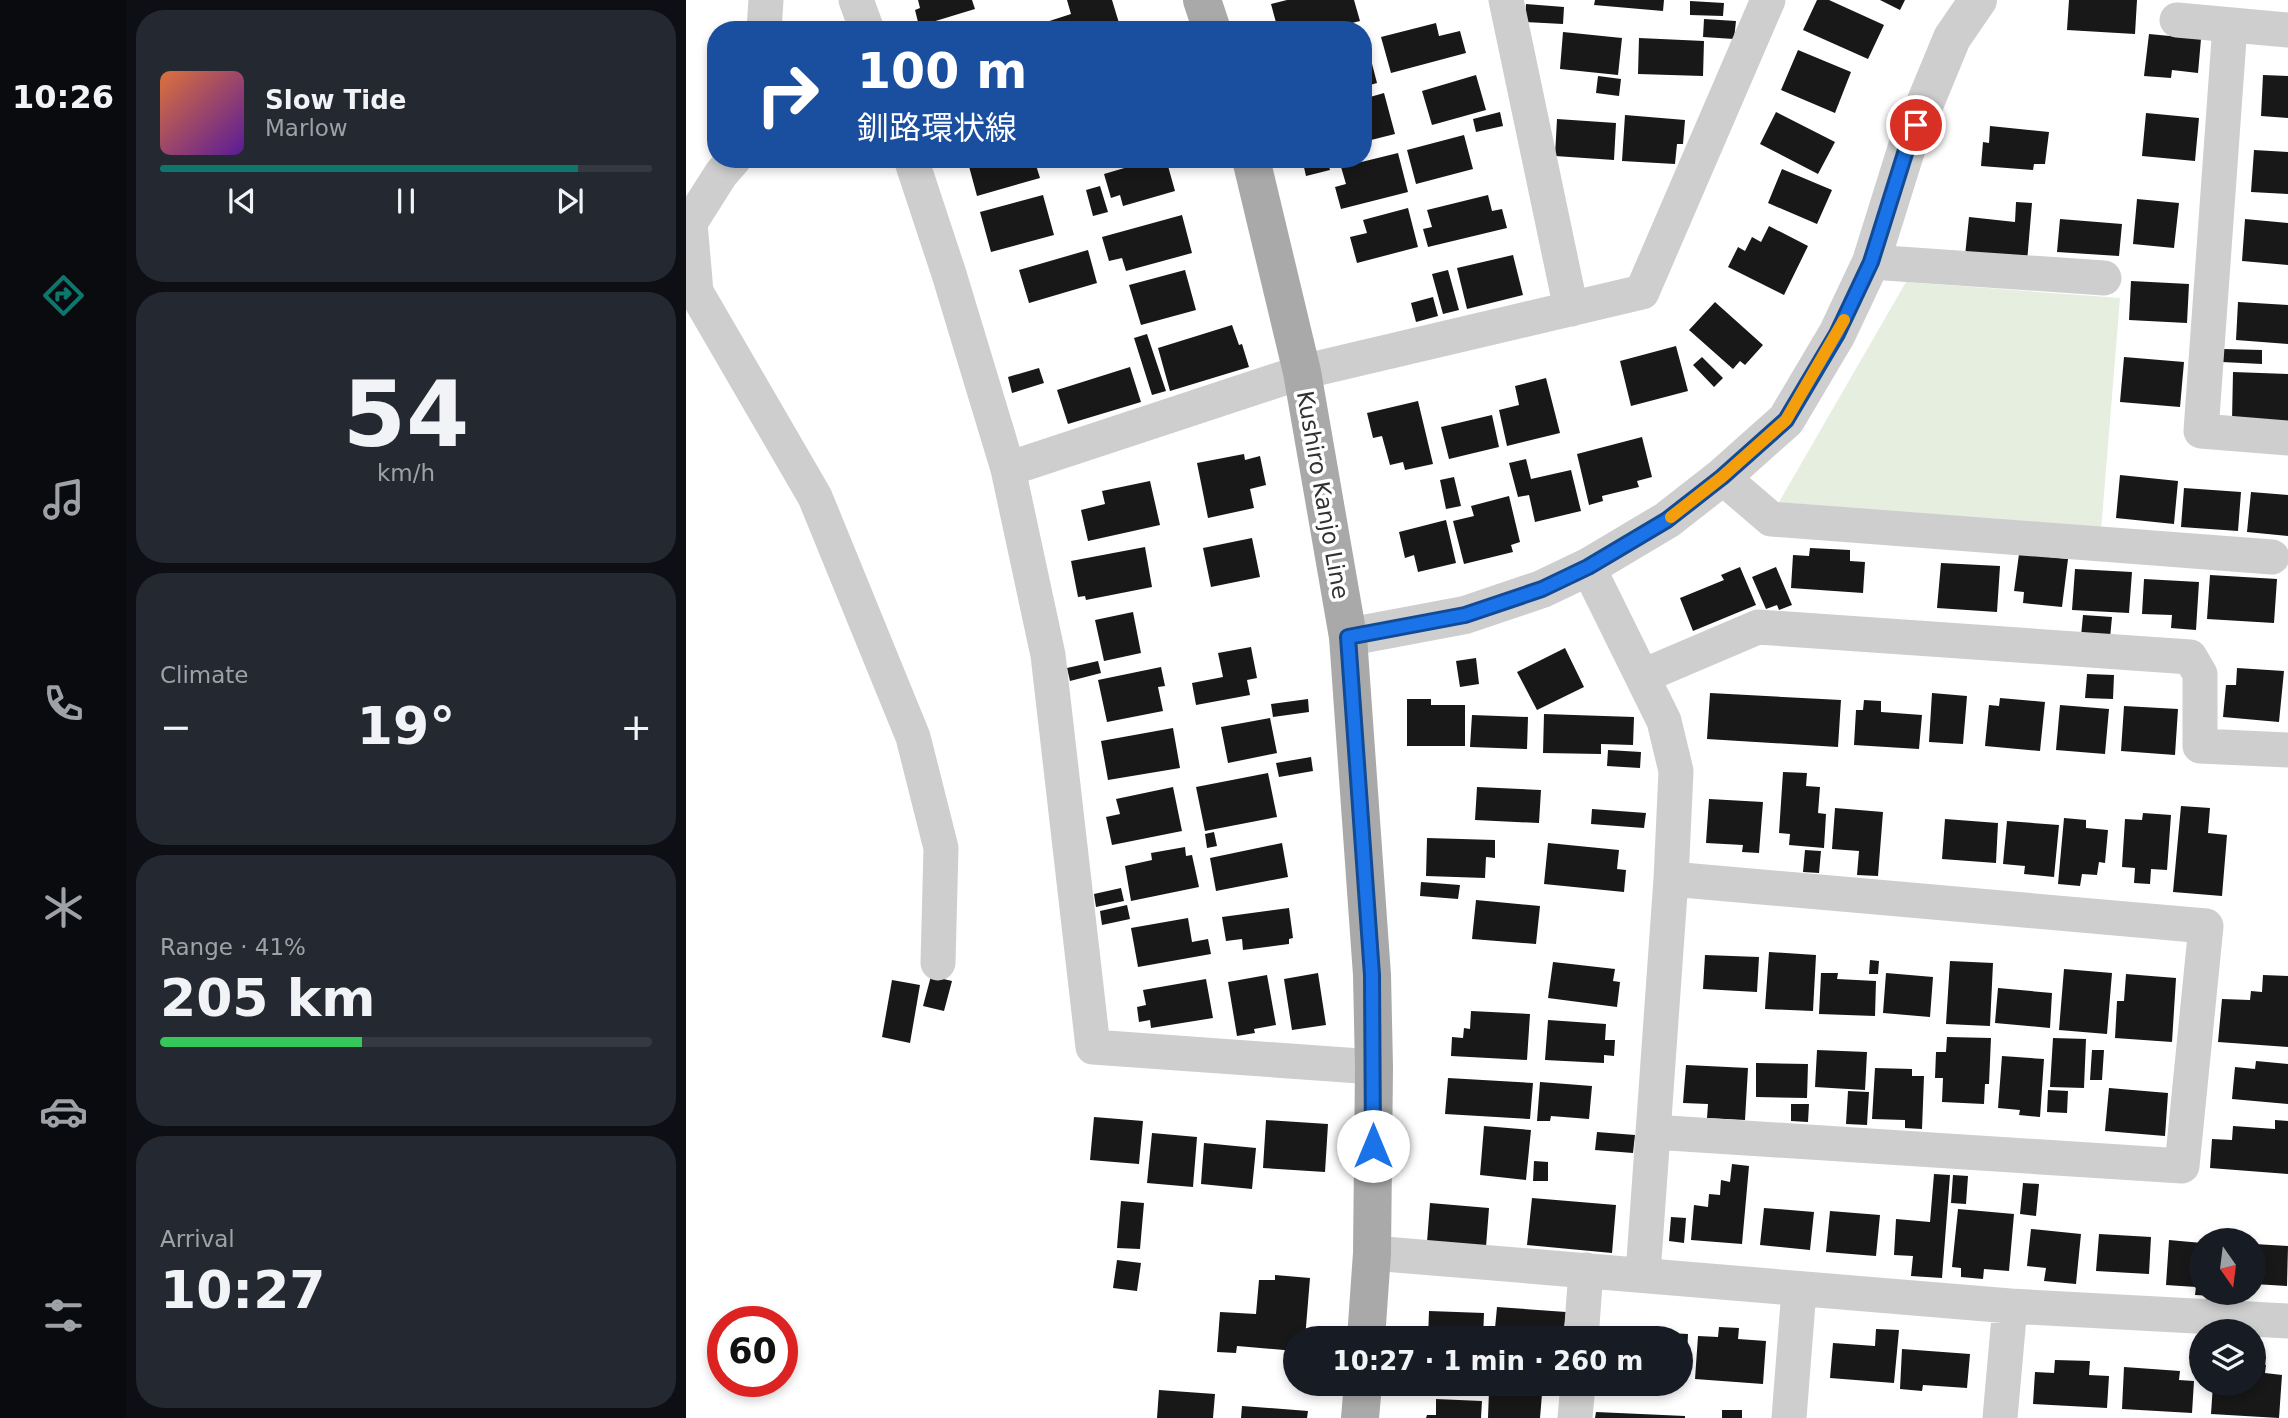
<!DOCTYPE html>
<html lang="en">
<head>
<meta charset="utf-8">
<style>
  :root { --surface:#171b24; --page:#242831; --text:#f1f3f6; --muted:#9ea1a6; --line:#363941; --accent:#0f766e }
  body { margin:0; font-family:"DejaVu Sans","Noto Sans JP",sans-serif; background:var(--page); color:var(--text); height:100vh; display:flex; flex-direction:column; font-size:26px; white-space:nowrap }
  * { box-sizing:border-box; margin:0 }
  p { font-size:23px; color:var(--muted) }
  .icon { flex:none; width:38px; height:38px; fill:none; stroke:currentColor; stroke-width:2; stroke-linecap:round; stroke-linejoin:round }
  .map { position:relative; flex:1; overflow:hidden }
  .drawer { display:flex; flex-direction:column; gap:10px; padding:10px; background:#0d0f14; width:560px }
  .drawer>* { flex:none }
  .guide { position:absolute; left:21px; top:21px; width:665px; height:147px; border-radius:28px; box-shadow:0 4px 10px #0003; background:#1a4fa0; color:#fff; overflow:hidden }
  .needle { width:46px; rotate:166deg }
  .tools { position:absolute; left:1503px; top:1228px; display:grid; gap:14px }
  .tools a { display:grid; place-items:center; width:77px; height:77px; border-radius:50%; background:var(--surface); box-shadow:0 4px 10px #0003; font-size:35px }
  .speed { position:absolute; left:21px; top:1306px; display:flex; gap:14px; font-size:35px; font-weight:700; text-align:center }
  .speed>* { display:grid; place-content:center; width:91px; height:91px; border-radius:50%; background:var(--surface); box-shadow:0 4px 10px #0003; line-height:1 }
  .speed .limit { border:10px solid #d22; background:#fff; color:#111 }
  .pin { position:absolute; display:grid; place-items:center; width:60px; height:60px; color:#fff; margin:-30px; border:4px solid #fff; border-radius:50%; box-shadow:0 2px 7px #0007 }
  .me { position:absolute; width:77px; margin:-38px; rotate:0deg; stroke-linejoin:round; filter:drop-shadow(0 0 5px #0008) }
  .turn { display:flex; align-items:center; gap:24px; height:147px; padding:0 35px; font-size:32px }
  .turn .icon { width:91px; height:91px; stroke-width:2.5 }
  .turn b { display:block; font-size:49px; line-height:60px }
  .big { font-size:52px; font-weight:700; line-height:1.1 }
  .drawer .card { flex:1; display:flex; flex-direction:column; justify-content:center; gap:10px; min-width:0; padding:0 24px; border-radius:28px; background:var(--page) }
  .drawer .dial { align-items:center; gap:0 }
  .dial b { font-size:91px; line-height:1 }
  .song { display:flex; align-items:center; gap:21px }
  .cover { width:84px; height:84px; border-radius:10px; background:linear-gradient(135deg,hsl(20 70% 55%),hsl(270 70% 35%)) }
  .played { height:7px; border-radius:4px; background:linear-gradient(90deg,var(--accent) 85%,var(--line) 85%) }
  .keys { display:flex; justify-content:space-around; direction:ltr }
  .heat { display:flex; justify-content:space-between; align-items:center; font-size:38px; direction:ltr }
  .charge { height:10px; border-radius:5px; background:linear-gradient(90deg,#34c759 41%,var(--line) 0) }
  .trip { position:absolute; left:597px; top:1326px; width:410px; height:70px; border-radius:35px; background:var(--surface); box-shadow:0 4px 10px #0003; font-weight:700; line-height:70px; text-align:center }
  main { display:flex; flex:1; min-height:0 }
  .tab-bar { display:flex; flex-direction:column; width:126px; justify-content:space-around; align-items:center; background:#090b0e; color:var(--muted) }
  .tab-bar .icon { width:49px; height:49px }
  .tab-bar .current { color:var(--accent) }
  .tab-bar b { font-size:32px; color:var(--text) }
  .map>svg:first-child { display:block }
  .green { fill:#e6eee0 }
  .building { fill:#181818 }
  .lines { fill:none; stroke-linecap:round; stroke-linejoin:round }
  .minor { stroke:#cecece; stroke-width:35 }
  .tertiary { stroke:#cecece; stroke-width:38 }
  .primary { stroke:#a9a9a9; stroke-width:38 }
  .route-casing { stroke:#114b97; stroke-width:18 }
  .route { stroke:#1a73e8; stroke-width:12 }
  .slow { stroke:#f59e0b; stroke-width:12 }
  .labels { text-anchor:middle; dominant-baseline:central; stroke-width:7; stroke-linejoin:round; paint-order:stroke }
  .street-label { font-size:23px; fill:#313131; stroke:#fff }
</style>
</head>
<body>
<main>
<nav class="tab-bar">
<b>10:26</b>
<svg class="icon current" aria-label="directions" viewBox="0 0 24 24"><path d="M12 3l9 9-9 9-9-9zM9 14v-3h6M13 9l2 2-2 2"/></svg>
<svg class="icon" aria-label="music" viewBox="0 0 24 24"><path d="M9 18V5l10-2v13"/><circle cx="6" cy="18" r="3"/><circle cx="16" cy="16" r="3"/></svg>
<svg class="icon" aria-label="phone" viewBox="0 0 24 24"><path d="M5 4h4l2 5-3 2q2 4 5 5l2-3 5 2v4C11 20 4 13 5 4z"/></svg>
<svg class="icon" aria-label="climate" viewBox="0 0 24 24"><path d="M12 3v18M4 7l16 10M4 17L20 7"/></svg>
<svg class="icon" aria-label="car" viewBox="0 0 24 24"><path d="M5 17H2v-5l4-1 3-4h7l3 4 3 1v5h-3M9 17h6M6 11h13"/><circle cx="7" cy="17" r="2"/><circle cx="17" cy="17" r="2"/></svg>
<svg class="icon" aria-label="filters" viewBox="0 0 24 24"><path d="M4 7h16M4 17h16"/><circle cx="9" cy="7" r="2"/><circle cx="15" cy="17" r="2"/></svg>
</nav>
<section class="drawer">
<div class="card">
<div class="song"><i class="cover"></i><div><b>Slow Tide</b><p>Marlow</p></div></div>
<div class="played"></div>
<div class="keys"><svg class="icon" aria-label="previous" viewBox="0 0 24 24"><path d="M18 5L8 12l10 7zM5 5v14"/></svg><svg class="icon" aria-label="pause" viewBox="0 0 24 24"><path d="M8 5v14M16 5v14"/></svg><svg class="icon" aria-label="next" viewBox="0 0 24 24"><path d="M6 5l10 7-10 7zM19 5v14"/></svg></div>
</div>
<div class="card dial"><b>54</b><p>km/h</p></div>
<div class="card"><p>Climate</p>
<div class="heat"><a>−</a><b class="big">19°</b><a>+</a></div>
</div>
<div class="card"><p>Range · 41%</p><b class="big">205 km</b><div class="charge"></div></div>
<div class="card"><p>Arrival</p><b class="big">10:27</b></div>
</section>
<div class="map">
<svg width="1602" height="1418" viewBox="0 0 1602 1418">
  <rect width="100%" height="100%" fill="#fff"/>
  <path class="green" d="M1220 282 1434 298 1415 531 1093 502Z"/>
  <path class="building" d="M232 0H286L289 9 233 26 229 10 234 8Z
    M381 0H426L433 23 410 30H353L351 25 385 14Z
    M601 0H668L674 21 638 30H592L585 4Z
    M909 0H978L977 11 908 5Z
    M1131 0H1143L1198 25 1182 59 1117 30Z
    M1194 0H1219L1214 10Z
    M1383 0H1451L1449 34 1381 30Z
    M1004 1 1038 3 1037 16 1004 15Z
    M840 4 878 7 877 24 839 22Z
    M1018 19 1050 21 1048 39 1017 37Z
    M750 23 753 36 774 31 780 53 705 73 695 37Z
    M677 29 691 83 677 87Z
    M877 32 936 38 932 75 874 69Z
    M1463 34 1515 39 1512 73 1486 70 1485 78 1458 76Z
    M953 38 1018 41 1017 76 952 74Z
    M1112 50 1165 72 1149 113 1095 90Z
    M790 75 800 110 746 125 736 91Z
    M1577 75 1602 76V118L1575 116Z
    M912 76 935 79 933 96 910 93Z
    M698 93 709 134 677 142V99Z
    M814 112 817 126 790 132 787 119Z
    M1090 112 1149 142 1132 174 1074 144Z
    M1460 113 1513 118 1509 161 1456 156Z
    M939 115 999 120 997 144H991L989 164 936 161Z
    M871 119 930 123 928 160 869 156Z
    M1304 126 1363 132 1359 164H1348L1347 170 1295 166 1297 142 1303 143Z
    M778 135 787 169 730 184 721 150Z
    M1568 150 1602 152V194L1565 192Z
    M712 153 722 192 655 209 649 187 660 184 655 167Z
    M281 159H348L354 178 291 196Z
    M469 159H480L489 191 437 206 434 195 425 198 418 174Z
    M616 159H641L644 170 620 176Z
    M1096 169 1146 190 1131 224 1082 203Z
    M414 186 422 212 407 216 400 190Z
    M357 195 368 235 305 252 294 212Z
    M802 195 806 211 816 209 821 228 742 247 737 229 746 227 741 210Z
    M1451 199 1493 203 1488 248 1447 244Z
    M1330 202 1346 203 1341 262 1279 256 1283 217 1329 222Z
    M722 208 732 247 671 263 664 237 681 233 677 220Z
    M496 215 506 253 440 271 436 258 423 261 416 237Z
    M1374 219 1436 224 1433 256 1371 252Z
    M1559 219 1602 223V265L1556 261Z
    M1083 226 1122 246 1098 295 1042 267 1052 247 1059 251 1066 237 1075 242Z
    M402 250 411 283 343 303 333 270Z
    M827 255 837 295 781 309 771 268Z
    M499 270 510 310 455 325 443 285Z
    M762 270 773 310 757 314 746 274Z
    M1445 281 1503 284 1501 323 1443 320Z
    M747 297 752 316 730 322 725 303Z
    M1029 302 1077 345 1059 365 1054 361 1047 369 1003 330Z
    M1552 302 1602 305V344L1550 340Z
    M546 325 553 345 556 344 563 367 484 391 472 348Z
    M461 334 480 391 466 395 448 338Z
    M990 346 1002 391 945 406 934 361Z
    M1537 349 1576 350V364L1536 362Z
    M1016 357 1037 378 1028 387 1007 365Z
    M1438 357 1498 362 1494 407 1434 402Z
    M444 367 455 402 382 424 371 390Z
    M353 368 358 383 326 393 322 377Z
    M1547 372 1602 374V424L1546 421Z
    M860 378 874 433 821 446 813 410 833 405 829 386Z
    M732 401 747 464 719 470 717 462 704 465 696 436 687 438 681 413Z
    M806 415 813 447 763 459 755 427Z
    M956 437 966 477 951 481 953 487 916 496 917 501 903 505 891 454Z
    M558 454 559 460 574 456 580 485 564 489 568 508 522 518 511 463Z
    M840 459 845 479 885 470 895 511 849 522 843 495 832 497 823 463Z
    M1434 475 1492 481 1488 524 1430 518Z
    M768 477 775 506 760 509 754 480Z
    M464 481 474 525 402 541 395 510 419 504 416 491Z
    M1498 488 1555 492 1552 531 1495 527Z
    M1565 492 1602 495V536L1561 532Z
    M823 496 834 542 825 545 827 552 778 564 767 521 788 516 785 506Z
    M760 520 770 563 732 572 728 555 719 558 713 532Z
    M566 538 574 577 525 587 517 548Z
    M459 547 466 587 400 600 399 596 392 597 385 561Z
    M1124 548 1164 550V561L1179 562 1177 593 1105 588 1107 555 1123 556Z
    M1333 554 1382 559 1376 607 1337 603 1338 592 1328 591Z
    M1255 563 1314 566 1311 612 1251 608Z
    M1054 567 1070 605 1007 631 994 598 1038 580 1035 575Z
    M1090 567 1106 605 1093 610 1091 605 1080 609 1066 577Z
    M1389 569 1446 572 1443 613 1386 610Z
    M1524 575 1591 579 1588 623 1521 619Z
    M1458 579 1513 582 1510 630 1485 628 1486 615 1456 614Z
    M447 612 455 653 418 661 409 620Z
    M1397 615 1426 617 1424 638 1395 636Z
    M565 647 571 678 561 680 564 695 510 705 506 683 537 677 532 653Z
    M879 648 898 687 851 710 831 672Z
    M790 658 793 684 774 687 770 661Z
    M412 661 415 673 384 681 381 668Z
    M475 667 479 686 472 687 477 711 421 722 412 680Z
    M1551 668 1598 671 1593 722 1537 717 1540 685H1550Z
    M1401 674 1428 675 1427 699 1399 698Z
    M1024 693 1155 700 1152 747 1021 739Z
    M1246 693 1281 696 1277 744 1243 742Z
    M1314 698 1359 702 1354 751 1299 746 1303 705 1313 706Z
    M622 699 623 712 587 717 585 704Z
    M721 699H745V705H779V746H721Z
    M1178 700 1195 701V712L1236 715 1233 749 1168 745 1170 710H1177Z
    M1374 705 1423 709 1419 754 1370 750Z
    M1438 706 1492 709 1489 755 1435 751Z
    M858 714 948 717 947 745 915 744V754L857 753Z
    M786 715 842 717 841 749 784 747Z
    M584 718 591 753 542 763 535 727Z
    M487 728 494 768 422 780 415 741Z
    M922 750 955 752 954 768 921 766Z
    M625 757 627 771 593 777 590 763Z
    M1097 772 1121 773 1120 786 1134 787 1132 813 1140 814 1138 848 1103 845 1104 834 1093 833Z
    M582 773 591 817 519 831 510 787Z
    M487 787 496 831 426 845 420 817 434 814 430 799Z
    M791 787 855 790 853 823 789 820Z
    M1023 799 1077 802 1073 853 1056 852 1057 845 1020 843Z
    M1495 806 1524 808 1522 833 1541 835 1536 896 1487 892Z
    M1149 808 1197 812 1192 876 1171 875 1173 851 1146 849Z
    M906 809 960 813 958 828 905 824Z
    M1457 813 1485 815 1481 870 1465 869 1464 884 1448 883 1449 868 1436 867 1439 819 1456 820Z
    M1378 818 1400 820V828L1422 830 1419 863 1413 862 1411 875 1396 874 1394 886 1372 884Z
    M1259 819 1312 823 1310 863 1256 859Z
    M1321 821 1373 825 1368 877 1338 874 1339 866 1317 864Z
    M528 832 531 846 521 848 519 834Z
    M741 838 809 840V858L800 857 799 878 740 876Z
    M596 843 602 877 530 891 524 858Z
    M862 843 933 850 931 869 940 870 938 892 858 884Z
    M499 847 500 856 506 855 513 887 445 901 439 866 466 860 465 853Z
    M1119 850 1135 851 1133 873 1117 872Z
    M735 882 774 885 772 899 734 896Z
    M435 888 438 901 410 907 408 894Z
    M790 900 854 906 850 944 786 939Z
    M441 905 444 919 416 925 414 911Z
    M603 908 607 938 603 939V944L557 950 556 939 540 941 536 917Z
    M502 918 506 942 522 939 525 954 452 967 445 928Z
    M1083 952 1130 955 1127 1011 1079 1009Z
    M1019 955 1073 957 1071 992 1017 989Z
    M1184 960 1193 961 1192 974H1183Z
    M1264 961 1307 963 1304 1026 1260 1024Z
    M867 962 929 969 927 981 934 982 931 1007 862 998Z
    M1378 969 1426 973 1421 1034 1373 1030Z
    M632 973 640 1025 606 1030 598 979Z
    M1135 973H1152L1151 979 1190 981 1189 1016 1133 1014Z
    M1200 973 1247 977 1244 1017 1197 1013Z
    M1440 974 1490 978 1486 1042 1429 1038 1431 1001H1438Z
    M581 975 590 1025 568 1029 569 1033 551 1036 542 982Z
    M1577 975 1602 976V1047L1532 1042 1536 999 1564 1000 1565 991 1576 992Z
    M245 976 266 981 258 1011 237 1006Z
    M520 979 527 1018 465 1028 464 1020 453 1022 451 1007 460 1005 457 990Z
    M206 980 234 985 224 1043 196 1037Z
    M1312 988 1366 993 1364 1028 1309 1023Z
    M785 1011 844 1014 841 1060 765 1056 766 1037 777 1038 778 1028 784 1029Z
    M862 1020 920 1024 919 1040H929L928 1056 918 1055V1063L859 1060Z
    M1261 1037 1305 1038 1303 1084H1299L1298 1104 1256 1102 1257 1078H1249L1250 1052H1260Z
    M1367 1038 1400 1039 1398 1088 1364 1087Z
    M1131 1050 1181 1052 1179 1090 1129 1087Z
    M1406 1050H1418L1416 1080H1404Z
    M1316 1056 1358 1059 1354 1117 1333 1115 1334 1110 1312 1108Z
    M1570 1061 1602 1064V1104L1546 1099 1549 1067 1569 1069Z
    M1070 1063 1122 1064 1121 1098 1070 1097Z
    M1000 1065 1062 1068 1059 1120 1021 1118 1022 1104 997 1103Z
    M1189 1068 1226 1069V1076H1238L1236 1129 1219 1128V1120L1186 1119Z
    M762 1078 847 1083 844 1119 759 1114Z
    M854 1082 906 1086 903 1119 865 1116 864 1121H851Z
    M1423 1088 1482 1093 1479 1136 1419 1131Z
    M1362 1090 1382 1091 1381 1113 1361 1112Z
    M1162 1091 1183 1092 1181 1125 1160 1124Z
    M1105 1104H1123L1122 1122 1105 1121Z
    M408 1117 457 1121 453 1164 404 1160Z
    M580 1120 642 1124 639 1172 577 1168Z
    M1589 1120 1602 1121V1174L1524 1168 1526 1139 1546 1140 1547 1126 1589 1129Z
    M798 1126 845 1130 840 1180 794 1175Z
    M911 1132 949 1135 947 1153 909 1150Z
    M466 1133 511 1137 507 1187 461 1183Z
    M518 1143 570 1148 566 1189 515 1184Z
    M848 1161 862 1162V1181H847Z
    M1046 1164 1063 1166 1056 1244 1005 1240 1008 1205 1022 1207 1023 1194 1034 1195 1035 1180 1044 1182Z
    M1248 1174 1264 1175 1256 1278 1225 1276 1227 1256 1208 1255 1210 1219 1244 1222Z
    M1267 1175 1282 1176 1280 1204 1265 1203Z
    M1337 1183 1353 1184 1350 1216 1334 1214Z
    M846 1198 930 1205 926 1253 841 1245Z
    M435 1201 458 1203 454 1249 431 1248Z
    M744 1203 803 1208 800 1247 741 1242Z
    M1078 1208 1128 1212 1124 1250 1074 1245Z
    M1272 1209 1328 1214 1323 1271 1298 1269 1297 1279 1275 1277V1268L1266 1267Z
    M1144 1211 1194 1215 1190 1256 1140 1252Z
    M985 1217 1000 1218 998 1243 983 1241Z
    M1345 1229 1395 1234 1390 1284 1358 1281 1360 1268 1341 1266Z
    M1413 1234 1465 1237 1463 1274 1410 1271Z
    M1483 1240 1516 1243V1293H1530V1296L1509 1295 1510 1287 1480 1285Z
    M1568 1244 1602 1246 1601 1286 1568 1284Z
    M431 1260 455 1263 451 1291 427 1288Z
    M589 1275 624 1278 619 1339H609V1351L551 1346 550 1353 531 1352 534 1312 570 1314 573 1280H589Z
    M811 1307 880 1312 877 1339H808Z
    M743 1311 798 1313 797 1339H742Z
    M1033 1327 1053 1328 1052 1339 1080 1341 1077 1384 1009 1379 1012 1336 1032 1337Z
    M1190 1329 1213 1330 1208 1383 1144 1378 1147 1343 1189 1346Z
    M940 1331 1002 1334 1000 1376 994 1375V1339H940Z
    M1216 1349 1284 1354 1281 1388 1237 1385 1236 1391 1214 1389Z
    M1369 1360 1404 1361 1403 1375 1423 1376 1421 1408 1347 1404 1349 1372 1368 1373Z
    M1568 1364 1580 1365 1579 1373 1596 1375 1593 1418 1525 1414 1527 1384H1568Z
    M1438 1367 1494 1371 1493 1380 1508 1381 1506 1413 1436 1409Z
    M473 1390 529 1394 527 1418H471Z
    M803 1390 856 1394 854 1418H802Z
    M750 1399 796 1401 795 1418H740L741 1415H750Z
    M556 1406 622 1411 621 1418H555Z
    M1036 1410H1056V1418H1036Z
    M910 1412 999 1416V1418H909Z"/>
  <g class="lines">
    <path class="minor" d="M170 0 181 30
      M820 0 885 309
      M1491 20 1602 30
      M1544 25 1515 431 1602 438
      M78 30 80 0
      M48 159 35 174 4 223 10 292 129 497 227 737 255 848 252 963
      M225 159 263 274 322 469 362 655 407 1047 688 1067
      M1185 262 1418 278
      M322 469 616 372 956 292 1082 0
      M1036 477 1085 519 1586 557
      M902 567 978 721 990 771 985 879 957 1274
      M957 676 1072 627 1504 657 1514 674V746L1602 750
      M967 1132 1496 1166 1520 926 985 879
      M686 1253 1324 1306 1602 1321
      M895 1339 900 1270
      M889 1418 892 1384
      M1103 1418 1113 1290
      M1314 1418 1324 1306"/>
    <path class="tertiary" d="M662 637 779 615 856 589 902 567 981 520 1036 477 1100 420 1151 334 1185 262 1221 147 1266 38 1292 0"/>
    <path class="primary" d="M516 0 526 30
      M565 159 616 372 662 637 686 975 688 1067 686 1253 680 1339
      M674 1418 677 1384"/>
  </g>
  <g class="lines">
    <g class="route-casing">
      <path id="route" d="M687 1146 686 975 662 637 779 615 856 589 902 567 981 520 1036 477 1100 420 1151 334 1185 262 1221 147 1230 125"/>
    </g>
    <use href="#route" class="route"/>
    <path class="slow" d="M985 517 1036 477 1100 420 1158 320"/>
  </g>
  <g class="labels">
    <g class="street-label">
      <text transform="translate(637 495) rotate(80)">Kushiro Kanjo Line</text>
    </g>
  </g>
</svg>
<div class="tools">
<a><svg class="needle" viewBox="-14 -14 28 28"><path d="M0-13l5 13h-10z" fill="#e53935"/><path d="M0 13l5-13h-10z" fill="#9ea1a6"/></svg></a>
<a><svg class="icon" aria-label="layers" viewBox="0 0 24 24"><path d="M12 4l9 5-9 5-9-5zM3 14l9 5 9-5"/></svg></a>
</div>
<div class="speed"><div class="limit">60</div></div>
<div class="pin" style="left:1230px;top:125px;background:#d93025"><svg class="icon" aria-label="arrive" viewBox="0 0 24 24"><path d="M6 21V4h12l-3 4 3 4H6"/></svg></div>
<svg class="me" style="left:687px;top:1146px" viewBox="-20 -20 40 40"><circle r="19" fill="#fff"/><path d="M0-13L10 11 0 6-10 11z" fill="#1a73e8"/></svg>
<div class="trip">10:27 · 1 min · 260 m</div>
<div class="guide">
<div class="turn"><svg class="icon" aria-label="right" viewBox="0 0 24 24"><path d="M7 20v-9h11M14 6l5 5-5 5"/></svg><div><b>100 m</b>釧路環状線</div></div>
</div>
</div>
</main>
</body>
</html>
